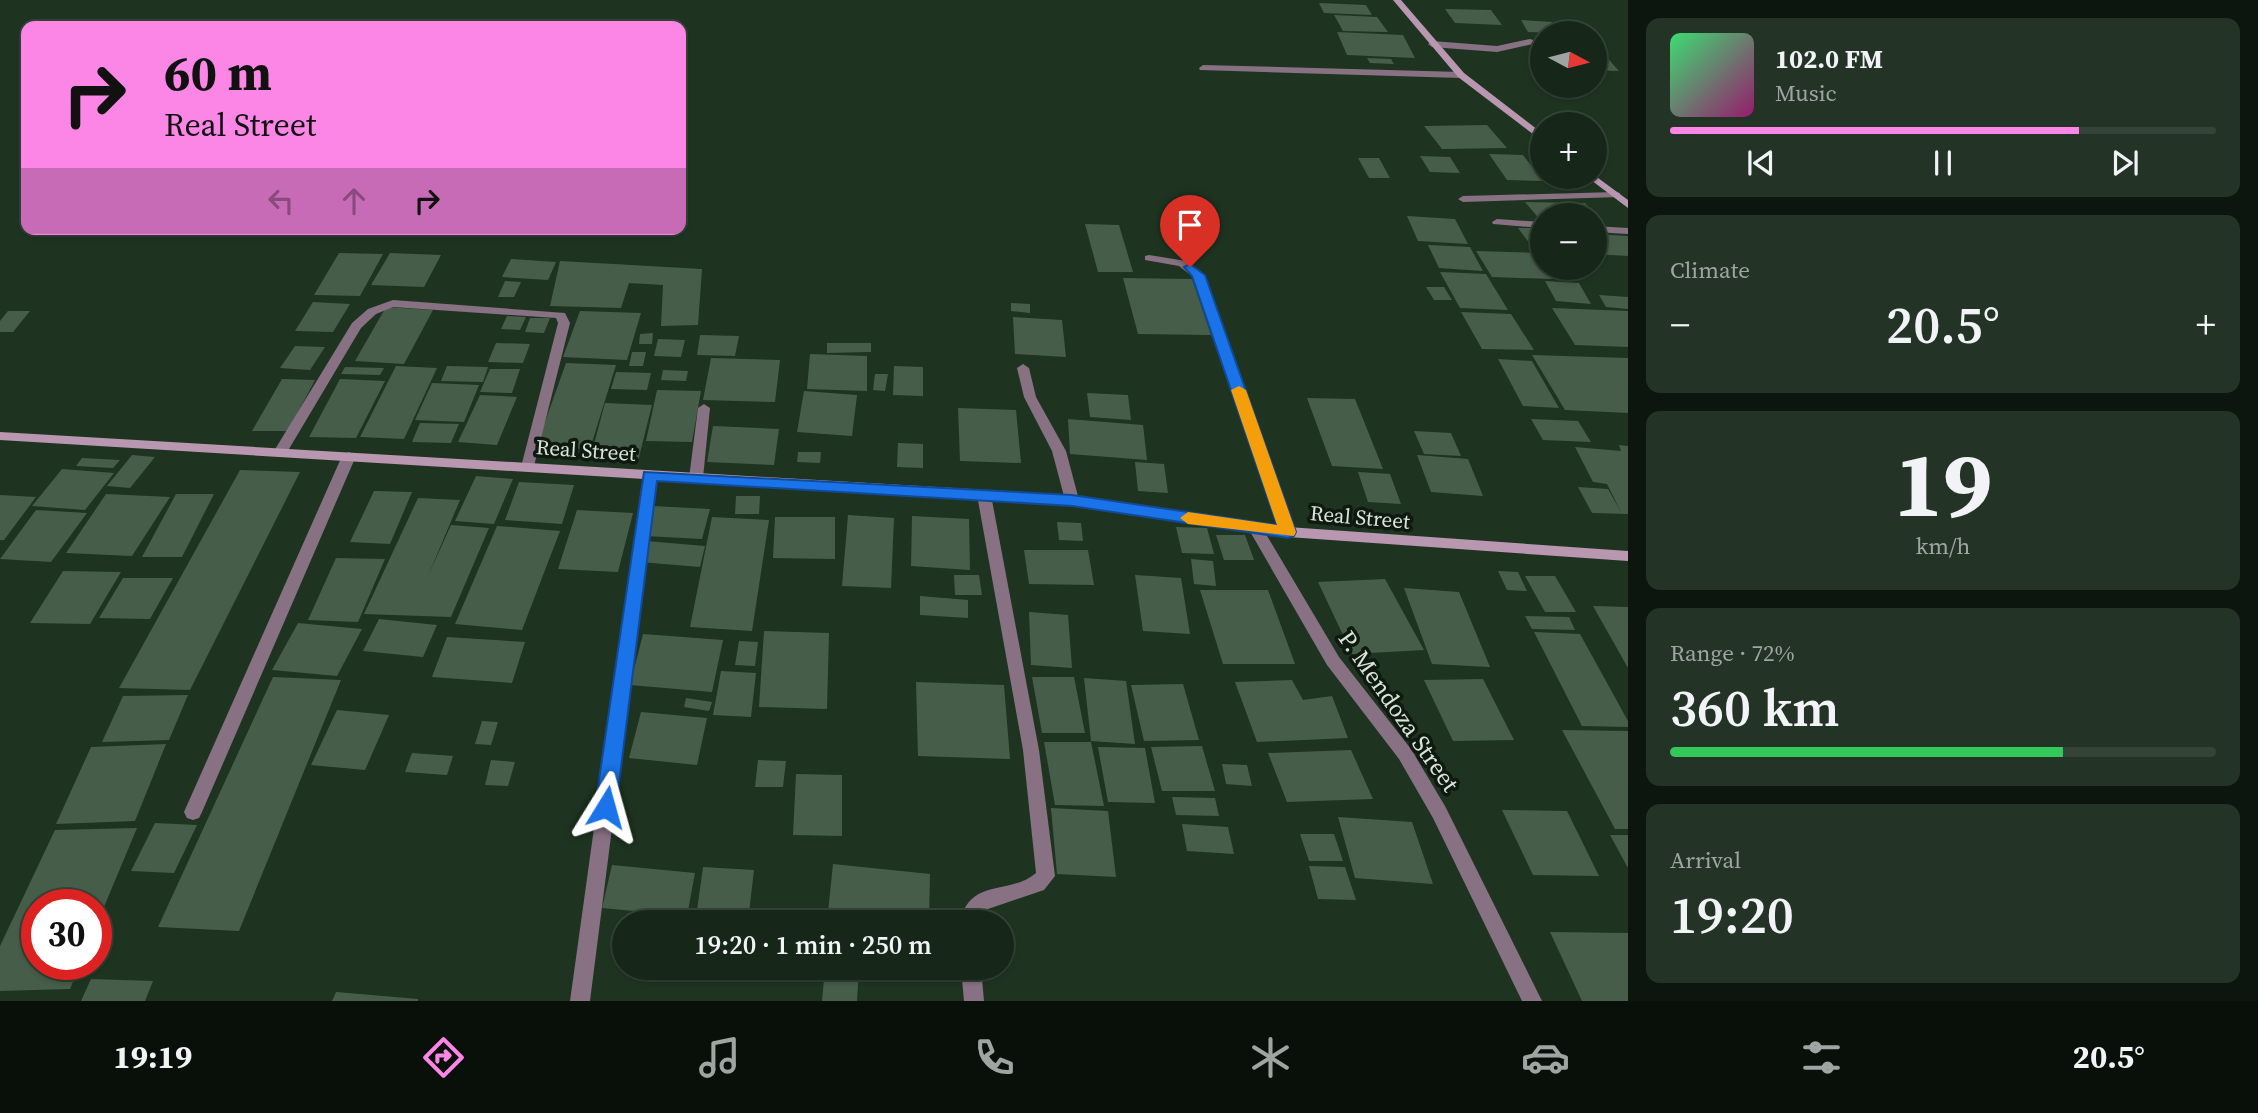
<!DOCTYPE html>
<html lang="en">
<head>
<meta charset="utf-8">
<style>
  :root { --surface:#162719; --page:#233326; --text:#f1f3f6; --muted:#9ea5a2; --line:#354438; --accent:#fb86e5 }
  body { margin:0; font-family:"Source Serif 4",serif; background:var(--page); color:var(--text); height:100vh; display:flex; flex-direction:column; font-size:26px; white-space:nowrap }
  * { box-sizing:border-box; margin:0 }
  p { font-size:23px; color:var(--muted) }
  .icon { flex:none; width:38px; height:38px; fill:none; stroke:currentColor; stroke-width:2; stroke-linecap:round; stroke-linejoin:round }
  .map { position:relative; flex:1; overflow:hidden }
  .drawer { display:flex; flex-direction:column; gap:18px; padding:18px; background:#0c150e; width:630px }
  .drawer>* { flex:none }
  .guide { position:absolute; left:21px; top:21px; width:665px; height:214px; border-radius:14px; box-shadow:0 2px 5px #0004,0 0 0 2px var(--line); background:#fb86e5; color:#111; overflow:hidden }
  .needle { width:46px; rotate:97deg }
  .tools { position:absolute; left:1530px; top:21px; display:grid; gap:14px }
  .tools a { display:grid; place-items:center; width:77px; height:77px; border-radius:50%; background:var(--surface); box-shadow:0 2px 5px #0004,0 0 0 2px var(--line); font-size:35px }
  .speed { position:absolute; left:21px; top:889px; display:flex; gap:14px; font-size:35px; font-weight:700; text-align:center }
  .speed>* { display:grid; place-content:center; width:91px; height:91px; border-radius:50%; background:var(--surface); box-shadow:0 2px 5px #0004,0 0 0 2px var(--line); line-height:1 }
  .speed .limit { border:10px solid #d22; background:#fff; color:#111 }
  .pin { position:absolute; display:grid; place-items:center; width:60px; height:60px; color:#fff; margin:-72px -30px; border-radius:50% 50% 50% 0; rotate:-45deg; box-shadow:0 0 7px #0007 }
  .pin .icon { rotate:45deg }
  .me { position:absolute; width:77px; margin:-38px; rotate:8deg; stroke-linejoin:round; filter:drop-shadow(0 0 5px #0008) }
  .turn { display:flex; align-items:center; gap:24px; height:147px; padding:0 28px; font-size:32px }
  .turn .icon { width:91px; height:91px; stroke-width:2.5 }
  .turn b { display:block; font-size:49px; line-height:60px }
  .lanes { display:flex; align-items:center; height:66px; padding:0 28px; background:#0003; justify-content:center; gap:35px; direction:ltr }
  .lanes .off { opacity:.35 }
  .big { font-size:52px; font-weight:600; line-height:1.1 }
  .drawer .card { flex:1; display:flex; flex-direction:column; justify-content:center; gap:10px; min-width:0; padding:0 24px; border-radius:14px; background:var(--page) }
  .drawer .dial { align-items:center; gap:0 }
  .dial b { font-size:91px; line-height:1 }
  .song { display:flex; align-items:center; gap:21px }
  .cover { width:84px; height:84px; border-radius:10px; background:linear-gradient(135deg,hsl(140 70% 55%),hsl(320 70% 35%)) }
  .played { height:7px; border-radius:4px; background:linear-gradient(90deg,var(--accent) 75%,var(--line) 75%) }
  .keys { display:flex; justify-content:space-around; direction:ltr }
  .heat { display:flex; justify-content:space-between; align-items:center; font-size:38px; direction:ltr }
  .charge { height:10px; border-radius:5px; background:linear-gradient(90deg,#34c759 72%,var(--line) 0) }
  .trip { position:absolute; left:612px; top:910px; width:402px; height:70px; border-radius:35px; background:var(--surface); box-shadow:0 2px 5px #0004,0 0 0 2px var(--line); font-weight:600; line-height:70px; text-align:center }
  .tabs { display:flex; height:112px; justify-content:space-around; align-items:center; background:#09100a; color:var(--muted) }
  .tabs .icon { width:49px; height:49px }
  .tabs .on { color:var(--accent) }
  .tabs b { font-size:32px; color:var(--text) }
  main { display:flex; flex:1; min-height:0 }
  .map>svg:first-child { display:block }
  .building { fill:#465d49 }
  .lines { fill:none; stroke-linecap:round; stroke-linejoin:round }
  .lane { fill:#877182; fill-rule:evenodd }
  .street { fill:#877182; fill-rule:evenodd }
  .secondary { fill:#ba97b1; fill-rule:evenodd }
  .route { fill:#1a73e8; stroke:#114b97; stroke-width:2 }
  .slow { fill:#f59e0b }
  .labels { text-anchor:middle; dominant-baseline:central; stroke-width:7; stroke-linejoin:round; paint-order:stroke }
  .street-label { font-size:21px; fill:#d8e5d9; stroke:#0f1910 }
  .near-street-label { font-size:24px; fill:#d8e5d9; stroke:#0f1910 }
</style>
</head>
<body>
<main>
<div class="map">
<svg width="1628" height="1001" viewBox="0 0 1628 1001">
  <rect width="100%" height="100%" fill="#1e3421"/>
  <path class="building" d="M1319 3 1366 5 1372 15 1324 13Z
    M1445 9 1491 10 1502 25 1455 23Z
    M1334 15 1377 17 1388 32 1343 31Z
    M1521 20 1552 22 1559 33 1528 32Z
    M1337 32 1403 35 1415 58 1347 55Z
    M1594 43 1619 71 1594 70Z
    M1367 58 1391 59 1394 64 1370 63Z
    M1487 125 1507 148 1442 149 1424 126Z
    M1489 154 1523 155 1543 181 1507 180Z
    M1420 156 1450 157 1460 173 1430 172Z
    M1358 158H1379L1390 178H1369Z
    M1525 202 1585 203 1605 226 1594 225V215H1542V222Z
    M1407 216 1455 219 1468 244 1418 241Z
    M1085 224 1119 225 1133 272H1098Z
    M1518 228H1542V252H1536Z
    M1594 234 1628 236V256L1594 254Z
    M1428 245 1470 247 1483 271 1439 268Z
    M1476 251 1542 253V268H1573L1582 280 1492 277Z
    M339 253 383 254 360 296 314 295Z
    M390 253 441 255 424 287 371 285Z
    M511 259 556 262 548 280 502 277Z
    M560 261 702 269 698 325 661 326 663 285 629 283 621 308 550 306Z
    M1440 272 1486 274 1508 310 1460 308Z
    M1123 278 1192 279 1211 335 1138 334Z
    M505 281 521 282 514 297H498Z
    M1545 281 1579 283 1591 304 1556 301Z
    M1426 287H1444L1452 300H1434Z
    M1599 295 1628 297V309L1606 307Z
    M313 302 350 304 333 332 295 331Z
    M1011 303 1030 304V313L1011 311Z
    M386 307 433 310 404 364 355 361Z
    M1552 308 1628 311V347L1575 345Z
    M8 311H30L13 332H0V321Z
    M580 311 641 313 627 360 563 357Z
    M1461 312 1511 314 1534 350 1482 349Z
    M507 316 526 317 520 330 501 329Z
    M1013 317 1062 320 1066 357 1015 354Z
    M530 318H550L544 333 525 332Z
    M653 333 652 344H639L640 334Z
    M700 335 739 336 735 356 697 355Z
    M658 339 685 340 681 357 654 356Z
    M496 343 530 344 523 363 488 362Z
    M827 343H871V352L827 353Z
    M295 346 325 347 310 370 280 368Z
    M632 352H646L643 366H629Z
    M810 354 867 356V391L807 389Z
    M1532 355 1628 358V413L1565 410Z
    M711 358 780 360 775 402 703 400Z
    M1498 359 1532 361 1559 408 1523 406Z
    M566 363 616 365 590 449 536 447Z
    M396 366 437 368 404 439 360 437Z
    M447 366 488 367 483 382 441 381Z
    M894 366 923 367V396L893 395Z
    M345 367 384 368 380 375 341 374Z
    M490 369H520L512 393 480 392Z
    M663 370 688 371 686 381 661 380Z
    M616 372 651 373 647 390 611 389Z
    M875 374H888L885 391 873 390Z
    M282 379 315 380 288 431H252Z
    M340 379 385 381 356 438 309 437Z
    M432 383 479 385 464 422 415 420Z
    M657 390 701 391 692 442 646 441Z
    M804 391 857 395 852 436 797 432Z
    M1087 393 1128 395 1131 420 1090 417Z
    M480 395 517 397 497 445 458 442Z
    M1307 398 1355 399 1383 469 1332 466Z
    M605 403 652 405 638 461 590 459Z
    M958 408 1016 410 1021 463 960 461Z
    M1068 419 1143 425 1147 460 1070 454Z
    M1531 419 1578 421 1591 442 1543 440Z
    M420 423 459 424 451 443 412 442Z
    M713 426 779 429 774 465 707 462Z
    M1414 431 1451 433 1461 456 1424 454Z
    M898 443 923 444V468L897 467Z
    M1619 445 1628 446V514L1592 513 1578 487 1608 489 1621 512 1607 484 1593 482 1575 447 1621 451Z
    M798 452H821L820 463 797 462Z
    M132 455 155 457 130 488 107 486Z
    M1417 455 1468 459 1483 496 1431 492Z
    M82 458 120 460 113 468 76 466Z
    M1135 462 1164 464 1168 493 1138 491Z
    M62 469 114 473 85 510 32 506Z
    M240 470 300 472 190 690 119 688Z
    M1358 472 1390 474 1401 504 1368 502Z
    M476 476 513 479 494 524 455 521Z
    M519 482 574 485 562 524 505 520Z
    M374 491 412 492 390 544 350 542Z
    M106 494 170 497 132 556 66 553Z
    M176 494H214L182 557H142Z
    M0 495 36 497 4 540H0Z
    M736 496H760L759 514H735Z
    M418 498 460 500 428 576 451 525 489 528 451 617 364 614Z
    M653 506 710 509 702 539 645 536Z
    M36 510 87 513 51 562 0 559Z
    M577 510 633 513 618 572 558 569Z
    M848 515 894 518 891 588 842 586Z
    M912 516 969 519 970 570 911 566Z
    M712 517 769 520 752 631 690 627Z
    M775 517H835V559L773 558Z
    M1057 522 1081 523 1083 541 1059 540Z
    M497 526 560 531 522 630 455 624Z
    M1176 527 1207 528 1214 554 1182 553Z
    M1216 535H1245L1254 560H1224Z
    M646 541 705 546 700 567 640 562Z
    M1024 550H1088L1094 585 1029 584Z
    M336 558 385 559 358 622 308 620Z
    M1191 559 1213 561 1216 586 1194 584Z
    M63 571 121 572 90 624 30 623Z
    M1498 571 1518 572 1527 591 1507 590Z
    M954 575H979L982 595H955Z
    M1135 575 1181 578 1190 634 1143 631Z
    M1525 576H1555L1576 612H1545Z
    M123 578H173L150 619 99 618Z
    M1385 579 1424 650 1352 654 1318 582Z
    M1404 588 1459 592 1490 667 1432 664Z
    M1200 590H1268L1295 664H1223Z
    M920 596 968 600V618L920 615Z
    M1593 606 1628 607V668Z
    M1029 612 1068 615 1072 668 1031 665Z
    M1525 616 1569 617 1575 630 1532 629Z
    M379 619 437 625 423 657 363 651Z
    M298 623 362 629 337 676 272 670Z
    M764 631 829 633 827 709 759 707Z
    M1534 632 1580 634 1628 721V727L1582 726Z
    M643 634 723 640 712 692 630 685Z
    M447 637 525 642 512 683 432 677Z
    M739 641 758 642 755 666 735 665Z
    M721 671 756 673 751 717 713 715Z
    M273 677 341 680 239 931 158 927Z
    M1032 677H1074L1085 733H1042Z
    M1084 678 1126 681 1135 744 1091 741Z
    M1483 679 1514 740 1453 741 1424 680Z
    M1292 680 1303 700 1332 696 1348 738 1257 742 1235 682Z
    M916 682 1004 685 1010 759 918 756Z
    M1183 684 1199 740 1144 741 1131 685Z
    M188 695 169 740 102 742 123 696Z
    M686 698 712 702 709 711 684 707Z
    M337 710 389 715 365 770 311 765Z
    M641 712 707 718 697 765 629 758Z
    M482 721 498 722 491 745 475 744Z
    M1562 730 1628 731V829H1615Z
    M1044 742H1091L1104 806 1055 805Z
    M166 744 135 821 56 824 91 747Z
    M1202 746 1215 791H1162L1151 747Z
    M1098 747 1145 748 1155 803 1108 802Z
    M1351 750 1373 799 1287 802 1268 753Z
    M412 753 453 756 447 775 405 772Z
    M491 760 515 762 508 786 485 785Z
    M758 760 786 761 783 787H755Z
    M1222 764 1247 765 1252 786 1226 784Z
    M796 774 842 775V836L793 835Z
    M1172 797 1215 798 1219 816 1176 815Z
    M1051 808 1108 811 1116 877 1057 874Z
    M1502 810 1567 811 1599 876 1533 875Z
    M1338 817 1412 822 1433 884 1355 878Z
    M155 823 197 825 174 873 131 871Z
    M1182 824 1228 827 1234 854 1187 851Z
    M137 828 96 926V905H37V964H80L70 989 0 991V946L55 830Z
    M1300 834H1334L1343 861H1309Z
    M1610 835H1628V868Z
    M833 864 930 874 929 922H827Z
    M612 865 695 873 687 916 602 908Z
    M1309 866 1345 867 1356 900 1318 899Z
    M703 867 754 870 748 921 696 918Z
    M1550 932 1628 933V1001H1582Z
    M825 968H859L857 1001H822Z
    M91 979 153 981 145 1001H81Z
    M336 992 418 999V1001H332Z"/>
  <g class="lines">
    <path class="lane" d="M1530 39 1533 40V44L1497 52 1432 47 1428 44 1432 41 1497 46Z
      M1203 65 1461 72 1465 75 1461 78 1200 70 1199 68Z
      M1616 192 1620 193V197L1463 202 1458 199 1463 196Z
      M1497 219 1542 222V228L1493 224 1492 222Z
      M1594 226 1628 228V234L1594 232Z
      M1149 255 1186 261 1204 275 1295 532 1293 536H1283L1281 532 1193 277 1179 266 1145 260V256Z
      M1023 364 1029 368 1036 397 1066 451 1079 500 1077 503H1067L1065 500 1052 451 1024 397 1017 368Z
      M704 404 710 408 703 478 696 483 689 478 698 408Z
      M349 452 356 456 202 812 199 818 193 820 187 818 184 812 342 456Z
      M984 490 991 495 1039 750 1055 876 1044 890 985 910 980 915 978 922H960C970 877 1009 896 1036 873L1023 750 977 495Z
      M961 968H981L984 1001H964Z"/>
    <path class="street" d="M393 300 565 313 570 323 533 470 528 472 521 467 558 323 556 318 393 307 376 314 361 328 286 454H276L274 451 352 323 368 309Z
      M650 470 657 475 590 1001H570L643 475Z
      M1255 523 1260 524 1339 657 1411 749 1445 806 1542 1001H1522L1433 818 1399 759 1327 665 1248 528Z"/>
    <path class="secondary" d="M1393 0H1401L1464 73 1542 133V141L1458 77Z
      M1594 175 1628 200V208L1587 177H1594Z
      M0 432 1072 495 1288 527 1628 551V561L1288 537 1072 505 0 440Z"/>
  </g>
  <path class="route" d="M1190 264 1205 275 1296 532 1294 536 1288 538 1072 506 657 481 616 807 613 814 606 816 598 814 595 807 644 472 1072 495 1277 525 1192 276 1184 267Z"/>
  <path class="slow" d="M1239 386 1246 390 1296 532 1294 536 1188 524 1180 518 1188 512 1277 525 1231 390Z"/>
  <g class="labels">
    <g class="street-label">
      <text transform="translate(586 450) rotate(4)">Real Street</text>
      <text transform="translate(1360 517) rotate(5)">Real Street</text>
    </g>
    <g class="near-street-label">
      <text transform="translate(1399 711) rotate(55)">P. Mendoza Street</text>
    </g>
  </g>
</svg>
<div class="tools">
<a><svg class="needle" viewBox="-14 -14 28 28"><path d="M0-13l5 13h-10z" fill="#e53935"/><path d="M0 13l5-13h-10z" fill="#9ea5a2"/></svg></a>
<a>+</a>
<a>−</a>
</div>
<div class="speed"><div class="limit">30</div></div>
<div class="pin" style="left:1190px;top:267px;background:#d93025"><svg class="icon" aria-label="arrive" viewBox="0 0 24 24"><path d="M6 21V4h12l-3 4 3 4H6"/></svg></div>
<svg class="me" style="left:606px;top:807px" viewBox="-20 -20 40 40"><path d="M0-17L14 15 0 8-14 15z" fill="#1a73e8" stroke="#fff" stroke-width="4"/></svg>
<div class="trip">19:20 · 1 min · 250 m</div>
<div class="guide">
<div class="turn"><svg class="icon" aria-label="right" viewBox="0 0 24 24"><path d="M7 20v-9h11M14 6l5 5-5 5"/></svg><div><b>60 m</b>Real Street</div></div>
<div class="lanes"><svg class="icon off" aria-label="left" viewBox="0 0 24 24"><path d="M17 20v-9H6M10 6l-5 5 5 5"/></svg><svg class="icon off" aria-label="ahead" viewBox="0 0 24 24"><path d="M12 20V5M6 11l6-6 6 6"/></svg><svg class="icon" aria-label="right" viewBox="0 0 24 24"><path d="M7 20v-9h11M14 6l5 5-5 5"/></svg></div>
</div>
</div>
<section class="drawer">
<div class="card">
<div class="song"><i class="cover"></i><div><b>102.0 FM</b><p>Music</p></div></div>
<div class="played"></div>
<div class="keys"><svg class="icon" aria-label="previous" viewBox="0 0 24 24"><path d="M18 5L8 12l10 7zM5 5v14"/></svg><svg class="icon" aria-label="pause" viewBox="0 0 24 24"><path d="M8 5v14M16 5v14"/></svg><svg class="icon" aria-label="next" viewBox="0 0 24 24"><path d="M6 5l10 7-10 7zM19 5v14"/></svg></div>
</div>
<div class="card"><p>Climate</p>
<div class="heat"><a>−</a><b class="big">20.5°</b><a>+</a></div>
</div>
<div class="card dial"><b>19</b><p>km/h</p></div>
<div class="card"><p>Range · 72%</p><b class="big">360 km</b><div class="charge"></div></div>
<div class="card"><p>Arrival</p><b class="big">19:20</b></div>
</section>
</main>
<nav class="tabs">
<b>19:19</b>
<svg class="icon on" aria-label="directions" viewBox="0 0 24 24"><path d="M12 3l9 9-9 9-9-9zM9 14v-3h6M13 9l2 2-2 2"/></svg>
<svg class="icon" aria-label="music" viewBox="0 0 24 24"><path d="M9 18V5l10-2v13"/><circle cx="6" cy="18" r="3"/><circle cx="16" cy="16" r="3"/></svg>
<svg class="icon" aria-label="phone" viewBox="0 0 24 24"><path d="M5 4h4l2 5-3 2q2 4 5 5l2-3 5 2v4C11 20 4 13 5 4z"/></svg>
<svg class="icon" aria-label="climate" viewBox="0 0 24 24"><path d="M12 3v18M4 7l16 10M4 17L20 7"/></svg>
<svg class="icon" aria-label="car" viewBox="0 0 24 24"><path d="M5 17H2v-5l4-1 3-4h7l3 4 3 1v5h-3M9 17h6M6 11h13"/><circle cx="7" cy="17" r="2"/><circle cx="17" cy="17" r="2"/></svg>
<svg class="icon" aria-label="filters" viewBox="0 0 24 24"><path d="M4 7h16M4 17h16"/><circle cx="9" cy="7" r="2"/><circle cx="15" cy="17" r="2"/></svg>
<b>20.5°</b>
</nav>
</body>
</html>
